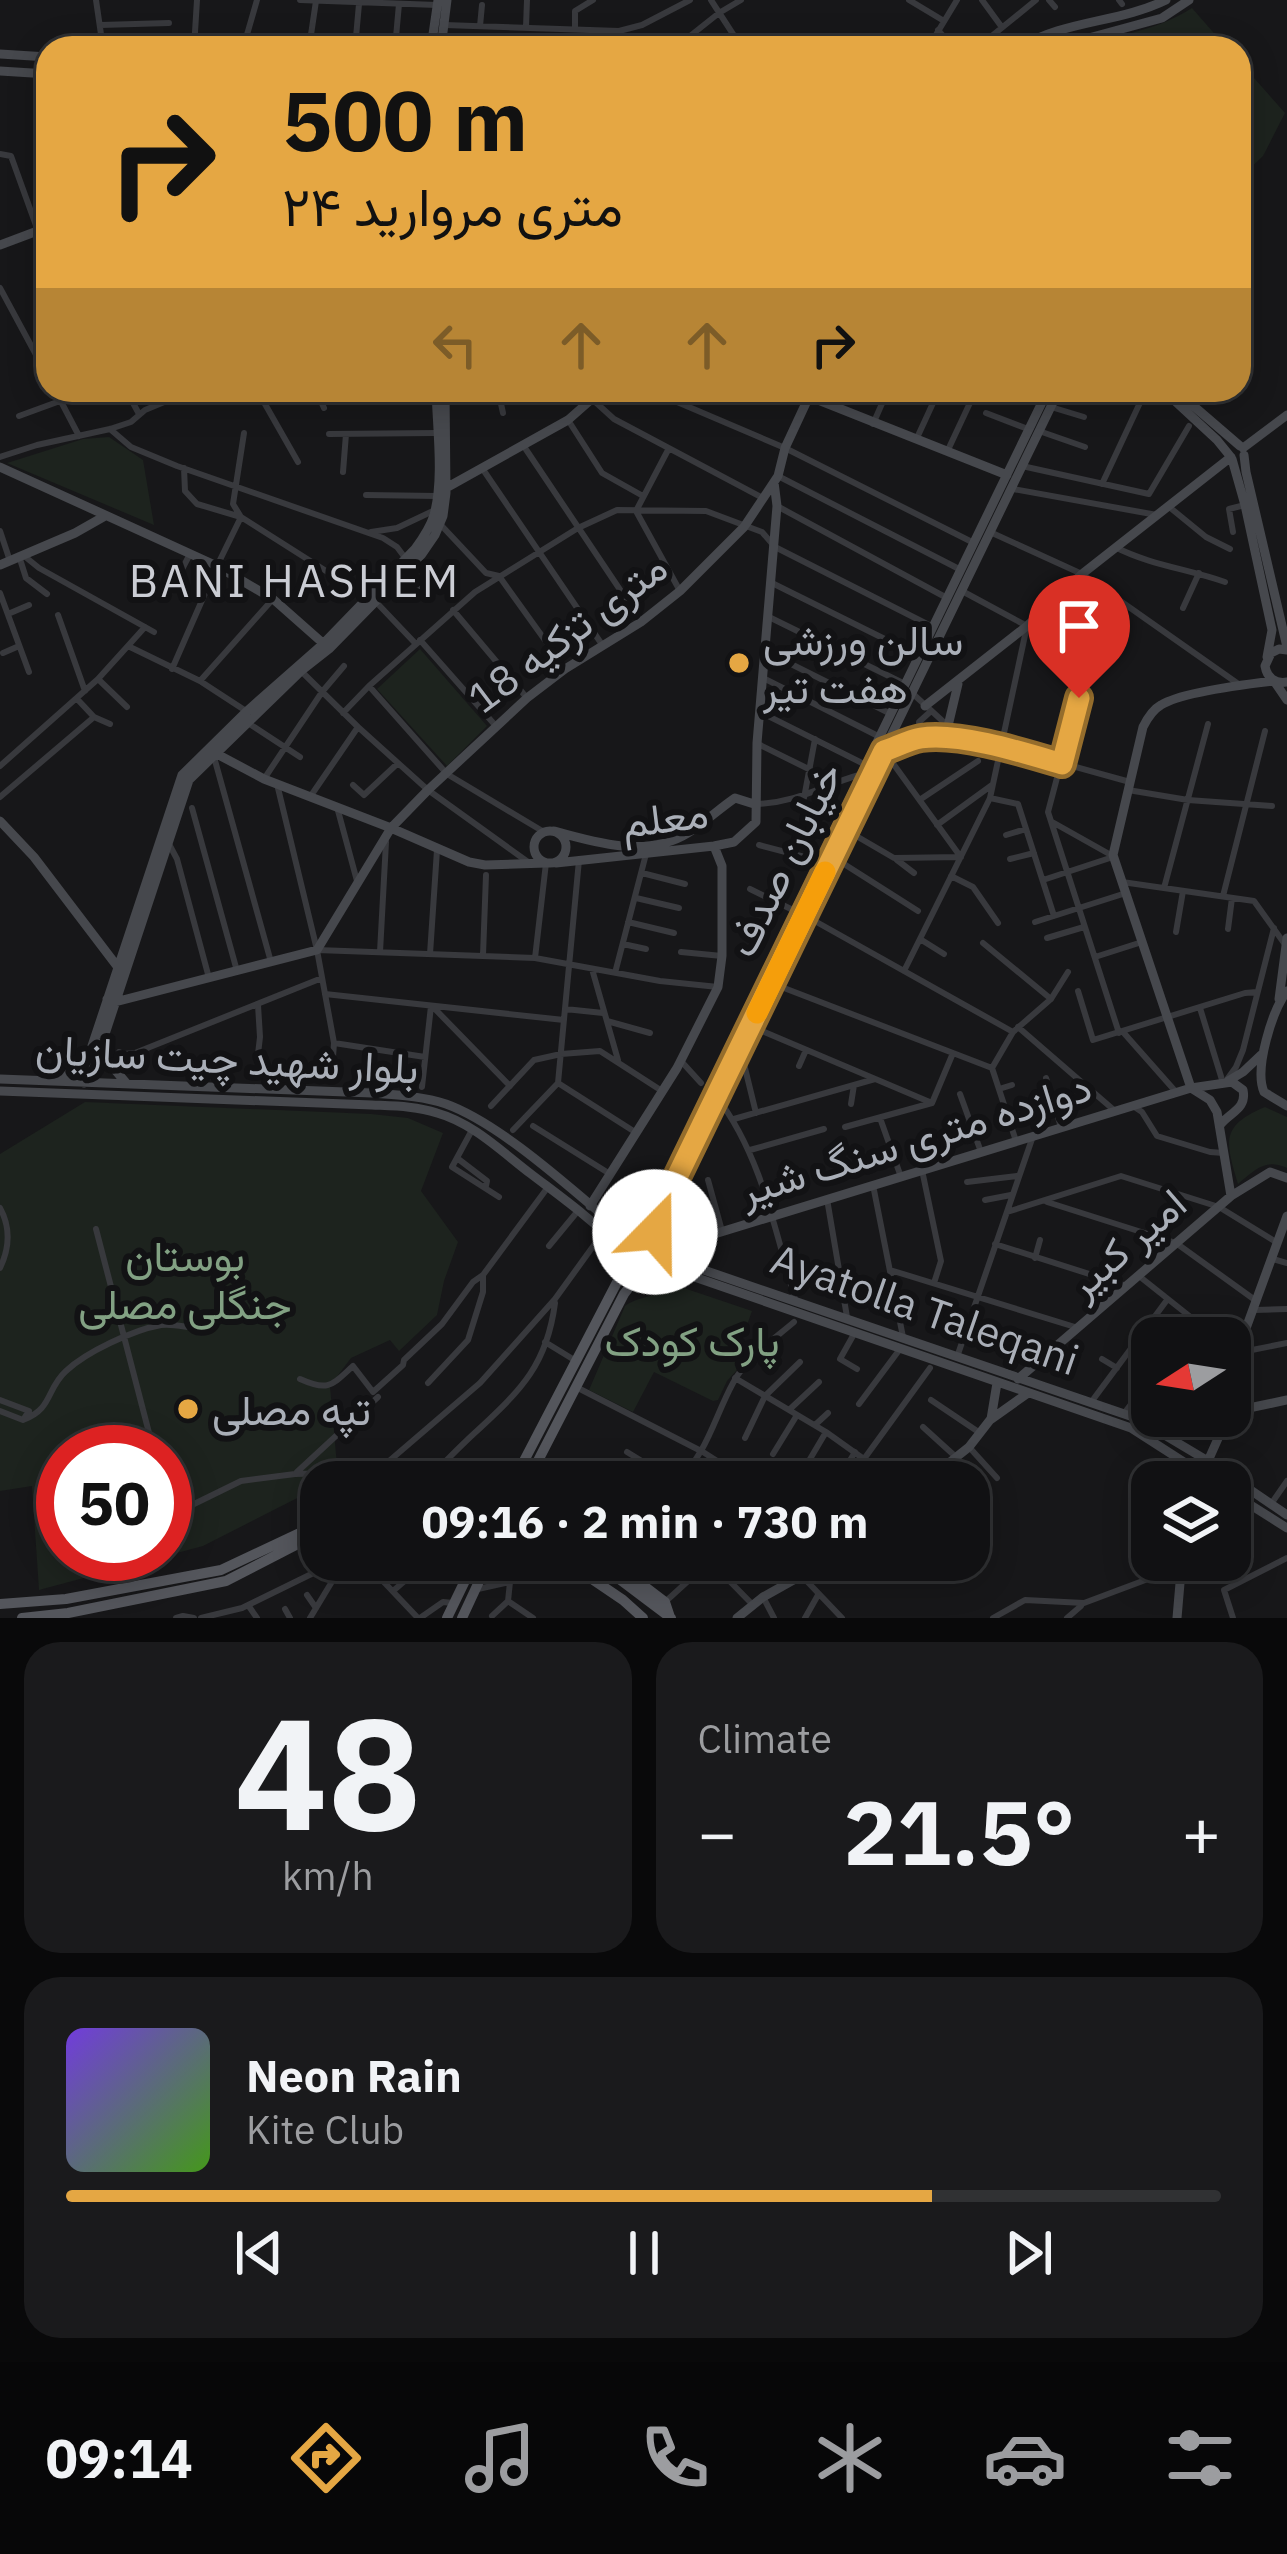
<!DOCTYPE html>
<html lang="en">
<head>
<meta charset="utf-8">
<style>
  :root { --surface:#111113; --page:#1a1a1c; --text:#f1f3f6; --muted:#9c9da0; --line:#303133; --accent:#e5a743 }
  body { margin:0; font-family:"IBM Plex Sans",Vazirmatn,sans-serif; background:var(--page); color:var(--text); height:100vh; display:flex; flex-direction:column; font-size:45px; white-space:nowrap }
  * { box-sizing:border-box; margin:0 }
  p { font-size:39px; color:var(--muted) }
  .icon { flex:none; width:66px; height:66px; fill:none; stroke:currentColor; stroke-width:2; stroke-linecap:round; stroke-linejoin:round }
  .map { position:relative; height:1618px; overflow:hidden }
  .side { display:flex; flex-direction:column; gap:24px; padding:24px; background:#09090a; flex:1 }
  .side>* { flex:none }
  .banner { position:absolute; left:36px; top:36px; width:1215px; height:366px; border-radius:36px; box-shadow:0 6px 30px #0003,0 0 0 3px var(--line); background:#e5a743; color:#111; overflow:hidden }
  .needle { width:78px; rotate:258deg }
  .tools { position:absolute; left:1131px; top:1317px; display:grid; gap:24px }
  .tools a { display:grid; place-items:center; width:120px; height:120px; border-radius:24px; background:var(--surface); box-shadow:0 6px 30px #0003,0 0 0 3px var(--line); font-size:60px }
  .speed { position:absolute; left:36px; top:1425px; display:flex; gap:24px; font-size:60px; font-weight:700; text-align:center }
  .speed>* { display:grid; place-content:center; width:156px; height:156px; border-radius:50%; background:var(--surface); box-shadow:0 6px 30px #0003,0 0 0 3px var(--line); line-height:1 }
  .speed .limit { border:18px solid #d22; background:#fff; color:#111 }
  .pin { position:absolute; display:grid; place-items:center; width:102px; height:102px; color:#fff; margin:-123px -51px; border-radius:50% 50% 50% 0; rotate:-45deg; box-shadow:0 0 12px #0007 }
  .pin .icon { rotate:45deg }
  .me { position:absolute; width:132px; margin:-66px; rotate:22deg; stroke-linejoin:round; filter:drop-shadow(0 0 9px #0008) }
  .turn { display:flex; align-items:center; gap:42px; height:252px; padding:0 48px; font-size:54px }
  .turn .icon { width:156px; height:156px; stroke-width:2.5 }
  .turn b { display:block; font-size:84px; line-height:102px }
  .lanes { display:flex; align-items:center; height:114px; padding:0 48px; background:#0003; justify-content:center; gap:60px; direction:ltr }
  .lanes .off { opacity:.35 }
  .big { font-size:90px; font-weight:800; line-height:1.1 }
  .side .widget { flex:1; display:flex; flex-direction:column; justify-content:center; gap:18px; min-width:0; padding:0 42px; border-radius:36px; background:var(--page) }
  .side .dial { align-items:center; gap:0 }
  .dial b { font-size:156px; line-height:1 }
  .song { display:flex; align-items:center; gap:36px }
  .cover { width:144px; height:144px; border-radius:18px; background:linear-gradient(135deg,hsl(260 70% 55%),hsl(100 70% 35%)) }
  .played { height:12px; border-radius:6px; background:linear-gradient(90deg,var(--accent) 75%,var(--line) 75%) }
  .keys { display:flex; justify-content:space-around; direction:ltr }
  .heat { display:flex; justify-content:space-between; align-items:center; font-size:66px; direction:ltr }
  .side .tiles { flex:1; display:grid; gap:24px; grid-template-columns:1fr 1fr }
  .widget:last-child { grid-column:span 2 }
  .trip { position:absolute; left:300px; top:1461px; width:690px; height:120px; border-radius:36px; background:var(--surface); box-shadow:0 6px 30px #0003,0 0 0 3px var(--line); font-weight:800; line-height:120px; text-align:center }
  .tab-bar { display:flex; height:192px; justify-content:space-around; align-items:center; background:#070708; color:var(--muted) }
  .tab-bar .icon { width:84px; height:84px }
  .tab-bar .selected { color:var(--accent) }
  .tab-bar b { font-size:54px; color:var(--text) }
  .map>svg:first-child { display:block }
  .green { fill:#1d231e; fill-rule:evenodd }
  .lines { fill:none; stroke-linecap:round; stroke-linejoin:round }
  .street { stroke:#38393d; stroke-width:6 }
  .secondary { stroke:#46484d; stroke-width:9 }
  .primary { stroke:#54565c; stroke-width:10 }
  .route-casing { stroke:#956d2c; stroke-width:30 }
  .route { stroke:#e5a743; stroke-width:21 }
  .slow { stroke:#f59e0b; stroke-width:21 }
  .poi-dot { fill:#e5a743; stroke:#121214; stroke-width:4.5 }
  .labels { text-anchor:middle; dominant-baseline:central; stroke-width:12; stroke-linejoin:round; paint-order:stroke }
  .street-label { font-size:42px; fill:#aaafb8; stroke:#121214 }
  .poi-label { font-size:42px; fill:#aaafb8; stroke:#121214; text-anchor:start }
  .park-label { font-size:42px; fill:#82a183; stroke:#121214 }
  .neighbourhood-label { font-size:45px; letter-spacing:3px; fill:#cbcdd4; stroke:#121214 }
</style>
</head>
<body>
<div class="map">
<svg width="1287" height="1618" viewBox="0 0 1287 1618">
  <rect width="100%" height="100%" fill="#171719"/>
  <path class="green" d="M1192 8 1227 48H1070C1113 36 1155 32 1192 8Z
    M1239 61 1285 113 1263 156 1239 179Z
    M109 437 143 460 154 525 7 463 83 439Z
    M420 649 487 726 447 766 377 689Z
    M85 1102 371 1114 408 1118 443 1133 421 1191 458 1242 444 1281 437 1315 399 1351 390 1340 351 1358 330 1386 338 1477 321 1482V1486L203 1546 39 1590 32 1486 0 1491V1154ZM63 1452H165V1554H63Z
    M1265 1107 1287 1117V1168C1265 1158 1255 1170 1238 1184 1226 1143 1219 1126 1265 1107Z
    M675 1285 752 1311 737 1353 746 1360 727 1381 718 1400 713 1401 654 1372 633 1412 589 1390 625 1306C640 1295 660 1297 675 1285Z"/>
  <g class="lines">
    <path class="street" d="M96 0 103 48
      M300 0 437 5
      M711 0 742 48
      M909 0 944 21
      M982 0 1001 26
      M1049 0 1055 7
      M1119 0 1122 4
      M101 25 169 23
      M444 25 619 31 642 25 690 0
      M480 26 482 5
      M526 27 527 0
      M575 28V11L593 0
      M938 30 953 48
      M244 45 257 0
      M194 48 197 0
      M309 48 316 1
      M355 48 359 4
      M395 48 399 4
      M675 48 719 13 741 0
      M928 48 957 0
      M977 48 1036 0
      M0 154 11 156 38 231 48 248
      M0 288 48 377
      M55 390 79 436
      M126 390 139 414
      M257 390 298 462
      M316 390 324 408
      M498 390 503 413
      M567 390 592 399 614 419 763 498
      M649 390 785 448 974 543
      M1051 407 1084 417
      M986 413 1028 429
      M19 416 60 401
      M568 420 602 473 643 496
      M873 424 888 390
      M110 429 131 447 177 466 383 538 397 547 406 559
      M1039 431 1085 447
      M329 434 437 433
      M916 440 939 390
      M523 445 641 621
      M668 450 636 511 680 591
      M947 452 976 390
      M0 457 37 445 110 429 131 422 145 410 193 390
      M1022 466 1149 494 1189 426
      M184 468 185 491 197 504 241 517 367 597
      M482 468 603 646
      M343 472 346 434
      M778 476 961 570
      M1102 484 1145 392
      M1013 489 1157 515
      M366 495 437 496
      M777 506 947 598
      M1168 506 1206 537 1230 549
      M440 524 486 573 499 576 565 668
      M0 531 10 561
      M371 532 397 528 435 510
      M990 532 1082 574 1237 683
      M1233 532 1229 509 1245 505
      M1115 547C1150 565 1188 569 1225 582
      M23 555 39 568 154 632
      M19 556 26 578 47 594
      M134 580 169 594 190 554
      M397 581 407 588 426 585
      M772 583 919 656
      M0 593 29 672
      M376 602 415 643
      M1183 608 1199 573
      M453 610 527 698
      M8 614 29 605
      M58 615 85 691
      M769 617 905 684
      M420 640 495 725
      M128 646 200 681 246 711
      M765 651 891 714
      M3 653 19 646
      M1087 664 1048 812 1119 1033
      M172 669 217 566 241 517 233 504 244 433
      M301 671 358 727 428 790 528 862
      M763 678 880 737
      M98 679 127 707
      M200 681 273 599
      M369 686 447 774 544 832
      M912 693 948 726 988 741
      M79 701 94 717 110 724
      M760 712 866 765
      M343 713 369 686 475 592 578 528 617 510 706 511 762 532 775 547 933 627
      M248 723 300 757
      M921 738 919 722 930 712
      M758 744 835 782
      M1000 746 1130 782
      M214 757 271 962
      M0 766 98 679 145 627
      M264 779 322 692 344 666
      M277 784 317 950 334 1043 332 1071
      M353 785 364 795 398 763
      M1128 790 1188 800 1272 806
      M0 797 94 717
      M310 797 358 727
      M804 798 815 739
      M990 798 1018 804 1054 916
      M921 799 978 761
      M758 804C799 802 821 786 859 775
      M337 807 357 881
      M192 808 237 971
      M1054 823 1111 855
      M937 825 992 785
      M846 830 894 858 961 857
      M1006 835 1026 829
      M169 844 177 859 209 978
      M759 845 820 861
      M960 856 884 751 921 738 1001 746
      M833 857 918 911
      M1010 859 1034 853
      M897 860 914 873
      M642 873 685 884
      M951 876 973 887 998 923
      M1043 880 1113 857
      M1122 882 1254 901 1284 943
      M1164 888 1208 724
      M750 889 795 911
      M1223 896 1265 731
      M636 898 679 908
      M804 915 1013 1032
      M628 922 674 933
      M1035 922 1126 893
      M1228 929 1232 898
      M1176 932 1183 891
      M1047 938 1084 927
      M920 939 944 954
      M983 943 1051 999
      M623 944 646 949
      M317 950 535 958 660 981 718 987
      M380 952 386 842
      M681 952 722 956
      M430 954 437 850
      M483 955 486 875
      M1095 957 1142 942
      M535 958 546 863
      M592 969 618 1060
      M904 971 990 798 1027 626 962 591
      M615 973 646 854
      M771 983 992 1068
      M1078 991 1093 1040 1245 993 1257 992
      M325 994 564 1020
      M433 1007 510 1086
      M1200 1008 1223 1083
      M565 1009 603 1013
      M607 1021 650 1033
      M750 1026 932 1103
      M1018 1027 1115 1111
      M1123 1032 1176 1092
      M334 1043 425 1057
      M119 1052 124 1054 135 1053 322 978
      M258 1054 260 1037 258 1005
      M681 1061 701 1083
      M744 1064 756 1113
      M799 1066 806 1050
      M992 1068 1013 1032 1051 999 1068 972
      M992 1068 1016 1141
      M1046 1078 1061 1127
      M1228 1078 1236 1067 1243 1050 1274 928
      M558 1083 635 1132
      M422 1087 431 1006
      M999 1089 1012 1085
      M960 1094 981 1152
      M716 1096C761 1154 775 1230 795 1299
      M851 1104 854 1085
      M491 1106 534 1060 561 1054 600 1051 662 1091
      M1133 1106 1142 1112 1157 1136 1210 1152 1224 1153
      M880 1118 901 1177
      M734 1119 875 1079
      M533 1126 610 1174
      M845 1127 932 1103 953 1053
      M472 1130 452 1167 499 1197
      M513 1130 558 1083 579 860
      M750 1150 824 1129
      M457 1158 487 1181 486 1186
      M922 1170 941 1261 934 1283
      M708 1180 722 1231
      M967 1182 1017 1176
      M873 1185 903 1337
      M827 1199 847 1317
      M985 1200 1011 1195
      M1047 1202 1176 1243 1255 1300
      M0 1208C11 1228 10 1247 0 1268
      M1007 1212 1121 1176 1219 1207 1276 1242
      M96 1229 154 1452
      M995 1244 1127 1286
      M549 1246 577 1212
      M1035 1258 1040 1240
      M1273 1259 1287 1263
      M890 1270 1075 1327
      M1139 1276 1217 1338
      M1255 1310 1287 1309
      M854 1334 840 1359 857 1369
      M1181 1338 1194 1320
      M545 1342 576 1361
      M1230 1348 1237 1353 1287 1343
      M957 1357 1032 1139
      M1102 1359 1117 1368
      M735 1378 826 1432 896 1482
      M300 1379C329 1392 332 1385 353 1366L373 1392 403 1365 404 1360 442 1324 473 1282 483 1275 548 1187
      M428 1383 468 1340 483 1292V1275
      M578 1388 703 1452 750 1482
      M0 1400 29 1411 25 1417
      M931 1400 980 1433
      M1092 1401 1167 1300
      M859 1404 900 1349
      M789 1410 819 1382
      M0 1411 23 1420
      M1125 1412 1152 1377
      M23 1420C53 1409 46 1389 66 1371 86 1352 133 1330 161 1325 177 1323 192 1330 208 1328
      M815 1425 828 1413
      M923 1427 956 1457
      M745 1438 765 1396 800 1362
      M969 1447 997 1478
      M627 1452 676 1482
      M773 1454 797 1415
      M864 1459 930 1368
      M297 1472 378 1397
      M797 1481 826 1432
      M352 1482 381 1468 480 1383 555 1299 602 1234
      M425 1482C443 1464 460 1446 479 1429 522 1389 547 1364 555 1303
      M676 1482C707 1455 714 1418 733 1383 746 1358 773 1340 794 1322
      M837 1482 855 1452
      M165 1494 192 1505 241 1481 295 1474 337 1473 342 1476V1482
      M1271 1504 1287 1481
      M315 1511H309L307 1505 321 1495
      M307 1521 321 1506
      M363 1560 418 1618
      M765 1560 789 1581
      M801 1575 842 1618
      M510 1582 508 1601 533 1618
      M478 1589 510 1582 532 1560
      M393 1591 429 1560
      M307 1595 316 1608
      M763 1597 774 1618
      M665 1602 710 1561 753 1605
      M248 1605 257 1618
      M285 1609 290 1618
      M492 1616 507 1602
      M176 1618 183 1616 194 1618
      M201 1618 242 1608 340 1560
      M310 1618 345 1560
      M420 1618 443 1602 453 1603
      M805 1618 818 1595
      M993 1618 1025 1600 1084 1603 1180 1567
      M1067 1618 1081 1606
      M1233 1618 1224 1590 1287 1558"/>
    <path class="secondary" d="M431 48 438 0
      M441 48 447 0
      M1019 48C1064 20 1119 23 1166 0
      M1052 48 1162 18 1189 0
      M0 54 48 57
      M0 71 48 74
      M0 245 48 227
      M793 390 1007 475
      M1163 390 1217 440 1230 456
      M1175 390 1240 446
      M1243 448 1287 415
      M1244 455 1246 472 1287 647
      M1232 459 1245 505 1272 630 1267 657
      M0 467 217 566 273 599 325 645
      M446 488 568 420 602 390
      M0 565 75 533 105 516
      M1287 650 1279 649 1271 653 1265 666C1267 678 1275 684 1287 682
      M925 706 1027 626 1082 574 1231 457
      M948 726 958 684
      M215 753 264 779 391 828 469 862 485 865 546 863
      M0 821 34 857 120 970
      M534 847a16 16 0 1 1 32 0a16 16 0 1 1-32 0Z
      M554 831C596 843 648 858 688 833 704 823 719 809 735 798L754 804
      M556 863 714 846 734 842 756 822 757 743 777 506 774 482
      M1287 991C1272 1011 1254 1069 1264 1092L1287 1106
      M107 999 115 1002 317 950 391 828 428 790 527 698 565 669 641 622 680 591 744 527 778 476 785 448 812 390
      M1279 999 1287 938
      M0 1079 372 1093C397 1095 422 1096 446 1104 499 1123 568 1186 612 1223L626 1229
      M58 1081 73 1070 91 1049 182 775 247 711 324 643 415 549C423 538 430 528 434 515 444 479 437 428 436 390
      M1228 1081 1243 1072 1261 1055
      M84 1083 101 1043
      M127 1084 105 1058 104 1037 189 780 301 671 329 649 422 554 435 535 443 516 446 493 445 390
      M1191 1088 1113 855 1143 727C1147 719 1152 710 1161 705 1182 692 1248 684 1274 681L1287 700
      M0 1091 372 1105C394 1106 416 1106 437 1113 473 1123 502 1152 531 1174 561 1197 592 1219 618 1246
      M1231 1196 1270 1172 1287 1178
      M590 1206 677 1068 718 987 722 956V866L714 846
      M1287 1216 1237 1353 1230 1412 1287 1400
      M637 1225 650 1228 659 1244 655 1258 640 1266 627 1263 619 1253 621 1234 637 1225 648 1214 1048 390
      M655 1232 657 1218 1059 390
      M659 1251 1191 1088 1232 1082 1243 1090C1247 1109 1230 1112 1220 1125
      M657 1254 1136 1418 1208 1461 1287 1515
      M651 1262 1131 1428 1215 1482
      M1018 1379 1231 1196 1217 1112 1210 1100 1191 1088
      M991 1419 997 1383
      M1208 1461 1228 1416
      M925 1482 969 1447 990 1420 1028 1393
      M1230 1492 1287 1528
      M737 1618 763 1597 829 1560
      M1177 1618 1182 1560"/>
    <path class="primary" d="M513 1482 627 1263
      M527 1482 624 1294 646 1265
      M564 1560 623 1600 643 1618
      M594 1560 671 1618
      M610 1560 665 1602 670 1617
      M0 1604 66 1599 221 1570 321 1523
      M22 1618 68 1613 226 1581 321 1532
      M447 1618 475 1560
      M462 1618 489 1560"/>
  </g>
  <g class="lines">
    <g class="route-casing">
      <path id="route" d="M655 1232 657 1218 884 751C896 747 909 740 921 738 959 732 1025 753 1062 764L1079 698"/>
    </g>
    <use href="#route" class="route"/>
    <path class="slow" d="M757 1013 825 872"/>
  </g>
  <g class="poi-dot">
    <circle cx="739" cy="663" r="12"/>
    <circle cx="188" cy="1409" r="12"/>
  </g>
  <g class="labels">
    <g class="street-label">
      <text transform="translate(567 632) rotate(-37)">18 متری تزکیه</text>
      <text transform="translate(665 817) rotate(-7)">معلم</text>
      <text transform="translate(784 859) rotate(-64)">خیابان صدف</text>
      <text transform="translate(227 1058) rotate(3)">بلوار شهید چیت سازیان</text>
      <text transform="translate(915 1138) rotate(-17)">دوازده متری سنگ شیر</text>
      <text transform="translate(1126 1243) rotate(-41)">امیر کبیر</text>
      <text transform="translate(925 1309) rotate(19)">Ayatolla Taleqani</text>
    </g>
    <g class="poi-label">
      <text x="763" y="639">سالن ورزشی<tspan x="763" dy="48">هفت تیر</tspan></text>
      <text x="212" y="1409">تپه مصلی</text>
    </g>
    <g class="park-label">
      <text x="185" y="1255">بوستان<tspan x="185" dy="48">جنگلی مصلی</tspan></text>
      <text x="692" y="1340">پارک کودک</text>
    </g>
    <g class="neighbourhood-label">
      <text x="295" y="580">BANI HASHEM</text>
    </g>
  </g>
</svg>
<div class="tools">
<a><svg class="needle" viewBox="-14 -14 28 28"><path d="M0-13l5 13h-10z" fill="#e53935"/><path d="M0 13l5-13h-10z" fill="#9c9da0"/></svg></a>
<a><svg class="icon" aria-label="layers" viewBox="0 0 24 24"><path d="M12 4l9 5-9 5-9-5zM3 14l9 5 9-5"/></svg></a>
</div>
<div class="speed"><div class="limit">50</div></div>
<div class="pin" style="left:1079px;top:698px;background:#d93025"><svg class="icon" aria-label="arrive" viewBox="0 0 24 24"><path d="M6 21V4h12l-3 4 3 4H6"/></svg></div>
<svg class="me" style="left:655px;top:1232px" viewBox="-20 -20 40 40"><circle r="19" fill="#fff"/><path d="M0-13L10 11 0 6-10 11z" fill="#e5a743"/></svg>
<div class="trip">09:16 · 2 min · 730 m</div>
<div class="banner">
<div class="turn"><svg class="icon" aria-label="right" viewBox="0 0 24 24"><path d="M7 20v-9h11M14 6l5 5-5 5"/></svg><div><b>500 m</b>۲۴ متری مروارید</div></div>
<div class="lanes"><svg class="icon off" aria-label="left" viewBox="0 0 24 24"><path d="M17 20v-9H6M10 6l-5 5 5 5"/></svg><svg class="icon off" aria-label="ahead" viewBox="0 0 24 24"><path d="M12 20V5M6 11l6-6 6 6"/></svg><svg class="icon off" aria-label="ahead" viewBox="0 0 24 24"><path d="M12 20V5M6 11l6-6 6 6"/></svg><svg class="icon" aria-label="right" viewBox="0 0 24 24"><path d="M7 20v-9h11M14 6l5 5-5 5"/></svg></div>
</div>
</div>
<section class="side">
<div class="tiles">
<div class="widget dial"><b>48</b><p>km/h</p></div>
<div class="widget"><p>Climate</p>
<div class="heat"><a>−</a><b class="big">21.5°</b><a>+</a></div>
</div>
<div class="widget">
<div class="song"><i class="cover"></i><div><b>Neon Rain</b><p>Kite Club</p></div></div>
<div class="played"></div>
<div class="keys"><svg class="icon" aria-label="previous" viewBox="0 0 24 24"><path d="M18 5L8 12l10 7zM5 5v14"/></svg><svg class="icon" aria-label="pause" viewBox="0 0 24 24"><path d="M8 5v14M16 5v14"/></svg><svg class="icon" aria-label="next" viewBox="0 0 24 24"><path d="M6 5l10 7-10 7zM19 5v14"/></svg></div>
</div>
</div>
</section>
<nav class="tab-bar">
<b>09:14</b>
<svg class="icon selected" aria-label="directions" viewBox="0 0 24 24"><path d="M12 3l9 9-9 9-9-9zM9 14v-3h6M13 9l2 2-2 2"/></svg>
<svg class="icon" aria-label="music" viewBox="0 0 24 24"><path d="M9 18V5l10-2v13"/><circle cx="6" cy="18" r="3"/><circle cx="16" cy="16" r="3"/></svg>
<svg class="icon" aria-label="phone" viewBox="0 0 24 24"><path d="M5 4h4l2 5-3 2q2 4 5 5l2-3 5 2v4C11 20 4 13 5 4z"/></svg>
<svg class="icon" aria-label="climate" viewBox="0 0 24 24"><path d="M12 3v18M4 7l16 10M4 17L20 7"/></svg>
<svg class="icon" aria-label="car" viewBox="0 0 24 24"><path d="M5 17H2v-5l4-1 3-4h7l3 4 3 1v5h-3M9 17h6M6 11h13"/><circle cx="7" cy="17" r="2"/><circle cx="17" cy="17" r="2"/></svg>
<svg class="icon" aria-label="filters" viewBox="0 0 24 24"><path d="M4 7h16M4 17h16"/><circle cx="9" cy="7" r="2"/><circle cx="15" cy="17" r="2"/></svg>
</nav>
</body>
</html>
